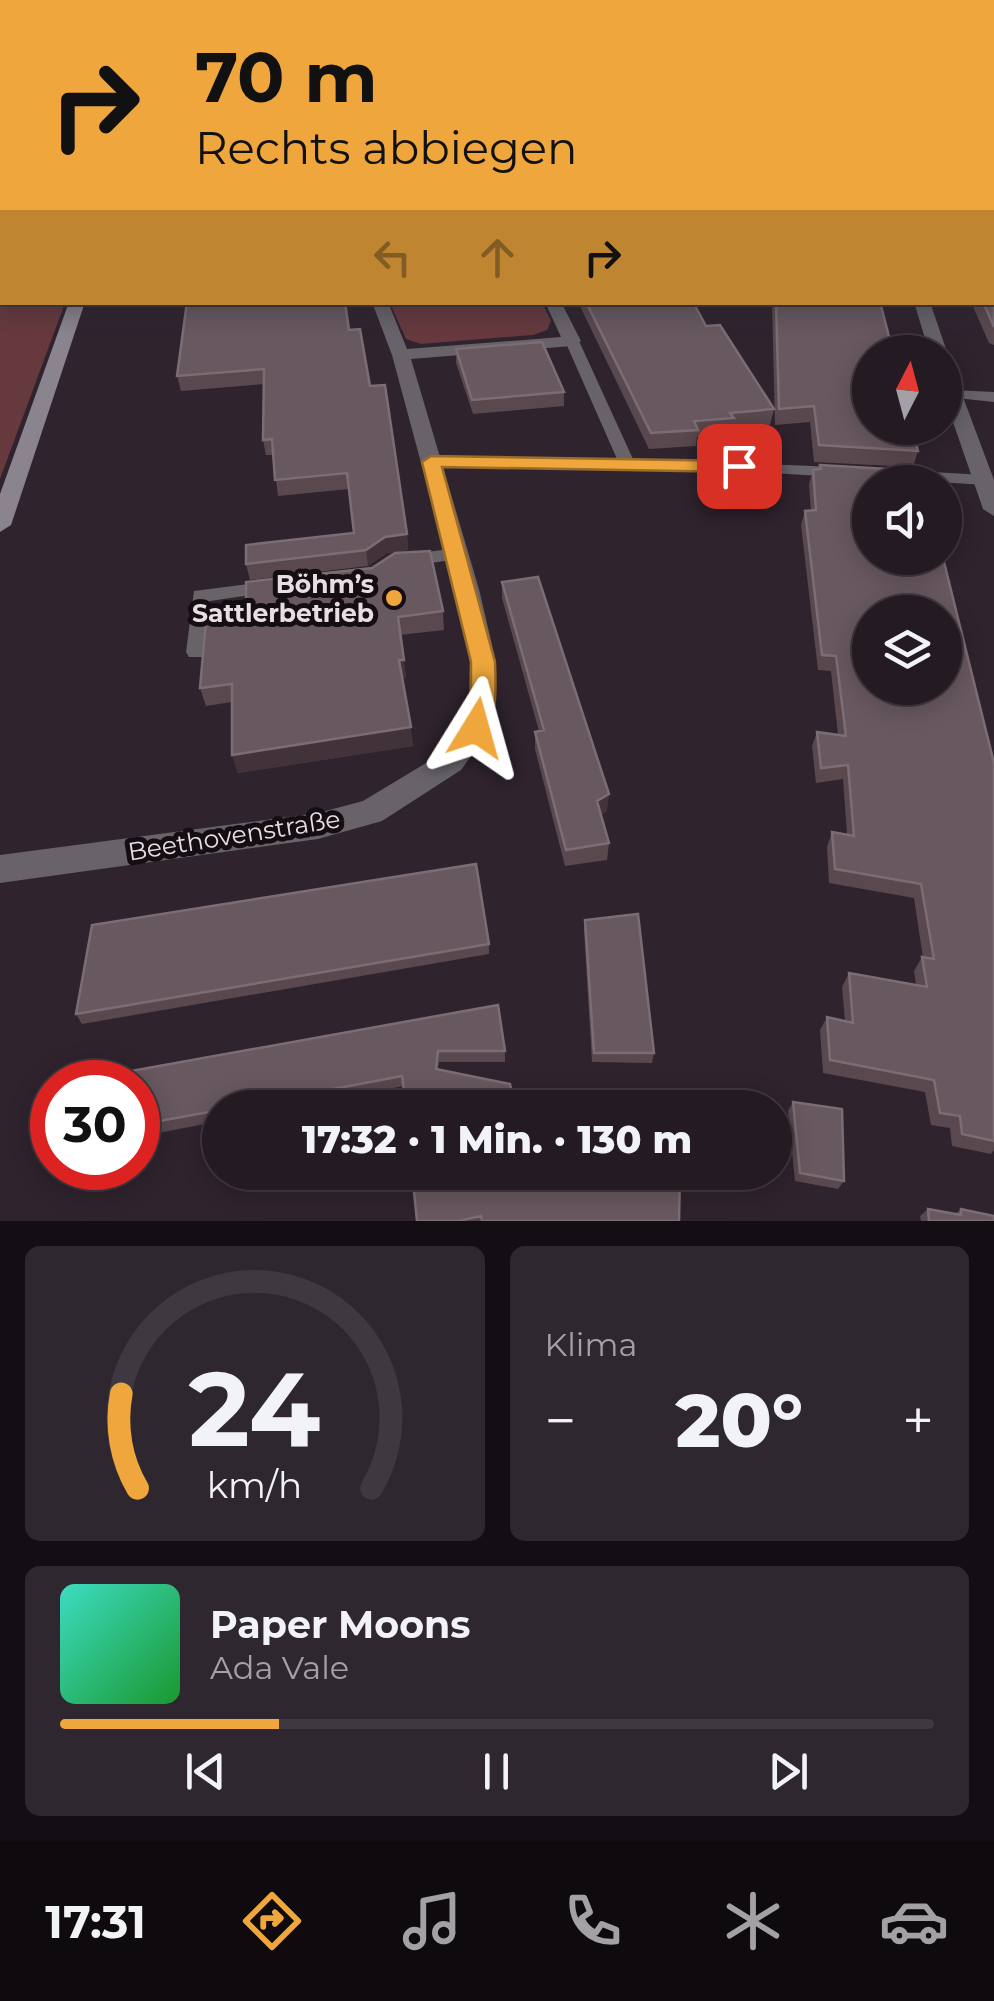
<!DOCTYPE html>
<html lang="de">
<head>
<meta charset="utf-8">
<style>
  :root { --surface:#231a22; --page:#2f272f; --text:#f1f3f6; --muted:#a3a1a5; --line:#403840; --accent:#efa73d }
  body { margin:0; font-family:Montserrat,sans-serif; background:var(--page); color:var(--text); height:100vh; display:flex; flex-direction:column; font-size:38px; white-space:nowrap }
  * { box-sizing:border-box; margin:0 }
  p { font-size:32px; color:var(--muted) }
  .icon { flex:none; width:55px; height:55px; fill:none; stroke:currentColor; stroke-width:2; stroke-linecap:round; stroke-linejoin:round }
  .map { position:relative; height:1221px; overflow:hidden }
  .side { display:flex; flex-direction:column; gap:25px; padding:25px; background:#130e13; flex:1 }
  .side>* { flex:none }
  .top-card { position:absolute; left:0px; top:0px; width:995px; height:305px; box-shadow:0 5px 25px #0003,0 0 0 2px var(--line); background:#efa73d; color:#111; overflow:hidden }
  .needle { width:65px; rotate:6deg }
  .fabs { position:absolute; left:852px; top:335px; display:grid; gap:20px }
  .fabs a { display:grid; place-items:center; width:110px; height:110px; border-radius:50%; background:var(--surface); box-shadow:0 5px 25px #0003,0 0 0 2px var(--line); font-size:50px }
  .speed { position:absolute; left:30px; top:1060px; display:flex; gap:20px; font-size:50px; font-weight:700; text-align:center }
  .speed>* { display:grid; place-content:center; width:130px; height:130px; border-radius:50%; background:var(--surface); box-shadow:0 5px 25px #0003,0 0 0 2px var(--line); line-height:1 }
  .speed .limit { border:15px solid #d22; background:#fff; color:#111 }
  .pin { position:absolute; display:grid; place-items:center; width:85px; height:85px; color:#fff; margin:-42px; border-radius:20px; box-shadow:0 5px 15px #0006 }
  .me { position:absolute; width:110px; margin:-55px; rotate:8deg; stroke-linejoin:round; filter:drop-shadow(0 0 8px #0008) }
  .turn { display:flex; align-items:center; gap:35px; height:210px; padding:0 30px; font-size:45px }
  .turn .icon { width:130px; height:130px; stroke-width:2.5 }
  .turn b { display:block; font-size:70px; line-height:85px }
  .lanes { display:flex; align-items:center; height:95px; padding:0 30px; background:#0003; justify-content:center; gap:50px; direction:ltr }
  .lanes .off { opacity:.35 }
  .big { font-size:75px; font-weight:800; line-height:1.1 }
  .side .tile { flex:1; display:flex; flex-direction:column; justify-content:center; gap:15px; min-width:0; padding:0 35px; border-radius:15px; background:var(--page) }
  .side .dial { align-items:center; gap:0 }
  .dial svg { height:260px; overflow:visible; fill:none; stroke:var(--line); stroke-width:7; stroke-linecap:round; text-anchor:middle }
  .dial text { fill:var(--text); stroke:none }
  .song { display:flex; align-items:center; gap:30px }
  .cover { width:120px; height:120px; border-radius:15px; background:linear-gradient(135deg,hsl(170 70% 55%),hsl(130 70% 35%)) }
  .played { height:10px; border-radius:5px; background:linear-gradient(90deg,var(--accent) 25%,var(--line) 25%) }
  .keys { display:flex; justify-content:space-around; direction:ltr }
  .heat { display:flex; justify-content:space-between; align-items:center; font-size:55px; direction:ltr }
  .side .tiles { flex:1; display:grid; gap:25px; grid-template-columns:1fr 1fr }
  .tile:last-child { grid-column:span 2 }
  .trip { position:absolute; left:202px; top:1090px; width:590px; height:100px; border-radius:50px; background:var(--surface); box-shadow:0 5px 25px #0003,0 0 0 2px var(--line); font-weight:800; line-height:100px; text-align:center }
  .menu { display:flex; height:160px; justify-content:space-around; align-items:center; background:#0e0a0e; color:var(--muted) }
  .menu .icon { width:70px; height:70px }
  .menu .current { color:var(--accent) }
  .menu b { font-size:45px; color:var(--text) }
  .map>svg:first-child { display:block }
  .green { fill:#65393e }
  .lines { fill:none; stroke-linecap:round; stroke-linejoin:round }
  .service { fill:#676369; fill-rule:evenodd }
  .minor { fill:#676369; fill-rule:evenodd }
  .secondary { fill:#8a848e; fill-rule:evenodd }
  .wall { fill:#59484e }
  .shaded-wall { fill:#42333a }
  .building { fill:#68585f; stroke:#7c6d74; stroke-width:2.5; fill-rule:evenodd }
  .route { fill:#efa73d; stroke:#9b6d28; stroke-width:2.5 }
  .poi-dot { fill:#efa73d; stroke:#140e13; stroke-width:4 }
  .labels { text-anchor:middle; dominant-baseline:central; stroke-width:10; stroke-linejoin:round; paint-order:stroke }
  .poi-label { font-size:25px; font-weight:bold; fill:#e7dee5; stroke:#140e13; text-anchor:end }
  .street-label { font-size:25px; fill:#e7dee5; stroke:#140e13 }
</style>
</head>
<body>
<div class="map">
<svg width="994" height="1221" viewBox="0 0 994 1221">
  <rect width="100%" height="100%" fill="#2f232d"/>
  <path class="green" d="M0 162 2 302 65 303 0 479Z
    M390 303H542L551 321 547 330 533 335 421 344 406 339Z"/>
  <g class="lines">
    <path class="service" d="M572 337 579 341 633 459 838 467 846 472 838 477 739 471 425 465 423 461 431 456 617 459 565 341Z
      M952 390 994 392V402L947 397 945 393Z
      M897 470 985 475 993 480 985 485 891 479V471Z
      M457 548 464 550 466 554 464 558 405 567 396 561 405 555Z
      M272 581 282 587 279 591 210 601 206 652 203 657H189L186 652 194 591Z"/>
    <path class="minor" d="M372 302H388L407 349 561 337 545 302H561L581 341 572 346 411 359 479 589 496 662 491 728 461 770 382 821 318 839 0 883V855L318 813 363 801 441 754 463 725 469 695 470 662 455 589 392 355Z
      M914 302H930L947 352 945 354 929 352Z
      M945 368 954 373 994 480V516L983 509 945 399Z"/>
    <path class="secondary" d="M69 302H85L11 525 0 532V494Z"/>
  </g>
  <path class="wall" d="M992 182H994V345L989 343 971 302H992Z
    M578 302H693L706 326 774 409 770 425 732 428 731 434 697 437 696 446 649 449Z
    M772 302H880L918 451 913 467 814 462 810 422 775 425Z
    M349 330 370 386 407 534 408 550 387 553 368 566 250 580 246 564 354 533 349 489 278 496 273 455H266L263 440 264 384 181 391 177 376Z
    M456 349 564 392V406L473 414 456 363Z
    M820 465 994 763V1150L991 1154 952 1146 950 1128 931 1125 925 1092 823 1073 820 1030 827 1017 845 1021 842 987 849 973 916 985 914 971 922 957 923 958 914 898 829 883 827 847 832 832 847 834 843 779 816 783 812 746 817 732 838 735 831 671 818 670 801 525 805 511H811L809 484 813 470H819Z
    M372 568 443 611 444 630 400 635 406 678H402L413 746 238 773 232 755V702L206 706 200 688 246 604Z
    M502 582 607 811 601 815 609 843 607 860 565 866 535 749V732L539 731 502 598Z
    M585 920 654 1053 652 1063 592 1062 584 930Z
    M489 944V954L82 1024 76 1014Z
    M498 1005 505 1051V1062H439L438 1069 510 1084 513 1097 598 1102 626 1108H406L404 1086 292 1108H220V1121L138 1137V1082H70Z
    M793 1102 844 1181 838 1189 795 1181 788 1111Z
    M412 1172 679 1221H417Z
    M928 1209 955 1214 961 1209 994 1221H921L920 1216Z"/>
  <path class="shaded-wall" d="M407 534 408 550 387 553 368 566 366 550 385 537Z
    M399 660H404L406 678 400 679Z
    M411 727 413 746 238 773 232 755Z
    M609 794 607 811 595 818 597 801Z"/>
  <path class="building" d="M992 182H994V281L992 284Z
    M992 292H994V327L983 302H992Z
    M187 302H345L349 330 360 329 370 386 385 385 407 534 385 537 366 550 246 564V545L354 533 347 473 275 480 272 439 263 440 264 369 177 376Z
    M586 302H693L706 326 720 325 774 409 730 413 734 418 694 421 698 430 651 433Z
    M776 302H880L893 352H870V428H912L918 451 819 445 814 406 779 409Z
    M542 342 564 392 472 400 456 349Z
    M820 465 922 471 924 482H870V558H943L994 763V1141L962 1134 960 1116 940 1113 934 1080 830 1060 827 1017 853 1023 849 973 927 987 922 957 934 959 921 884 835 869 832 832 854 836 848 765 821 768 817 732 846 736 836 656 822 655 805 511 816 510 813 470 821 469ZM870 612H945V688H870Z
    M430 551 443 611 398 617 404 660H399L411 727 232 755V684L200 688 207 609 246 604V582L372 568 395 553Z
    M538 577 609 794 597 801 609 843 566 850 535 732 544 730 502 582Z
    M476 864 489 944 76 1014 92 925Z
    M638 914 654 1053H594L585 920Z
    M498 1005 505 1051H438L436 1069 510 1084 513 1097 598 1102 626 1108H406L402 1076 232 1108H220V1110L138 1125V1082H70Z
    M793 1102 842 1109 844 1181 800 1173Z
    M412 1172H680L679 1221H482L481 1216 458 1221H417Z
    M928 1209 961 1215V1209L994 1216V1221H929Z"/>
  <linearGradient id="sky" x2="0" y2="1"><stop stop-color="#1a1319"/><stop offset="0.49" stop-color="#474557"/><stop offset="1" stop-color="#474557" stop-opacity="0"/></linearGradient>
  <rect width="994" height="333" fill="url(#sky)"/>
  <path class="route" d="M431 456 739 461 749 466 739 472 442 467 495 662C496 687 497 712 486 734H467L464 728 471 695V662L422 462Z"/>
  <circle class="poi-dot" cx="394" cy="598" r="10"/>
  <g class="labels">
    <g class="poi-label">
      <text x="374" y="584">Böhm’s<tspan x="374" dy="29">Sattlerbetrieb</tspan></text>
    </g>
    <g class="street-label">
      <text transform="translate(234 835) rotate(-9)">Beethovenstraße</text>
    </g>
  </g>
</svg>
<div class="fabs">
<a><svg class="needle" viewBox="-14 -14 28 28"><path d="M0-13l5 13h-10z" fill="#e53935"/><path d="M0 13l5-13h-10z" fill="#a3a1a5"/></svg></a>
<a><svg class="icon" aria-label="sound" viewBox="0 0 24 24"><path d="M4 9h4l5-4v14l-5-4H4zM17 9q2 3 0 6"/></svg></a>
<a><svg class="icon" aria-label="layers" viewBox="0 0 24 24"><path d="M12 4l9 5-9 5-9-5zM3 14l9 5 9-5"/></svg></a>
</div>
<div class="speed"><div class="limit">30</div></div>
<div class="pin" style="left:739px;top:466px;background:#d93025"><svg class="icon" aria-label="arrive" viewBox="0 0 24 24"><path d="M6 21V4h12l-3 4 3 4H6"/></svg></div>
<svg class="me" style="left:476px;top:728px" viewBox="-20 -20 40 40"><path d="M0-17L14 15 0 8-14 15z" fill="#efa73d" stroke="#fff" stroke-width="4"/></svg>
<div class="trip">17:32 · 1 Min. · 130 m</div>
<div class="top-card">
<div class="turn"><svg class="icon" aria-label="right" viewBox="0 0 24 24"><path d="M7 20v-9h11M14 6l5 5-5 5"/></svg><div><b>70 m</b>Rechts abbiegen</div></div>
<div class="lanes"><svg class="icon off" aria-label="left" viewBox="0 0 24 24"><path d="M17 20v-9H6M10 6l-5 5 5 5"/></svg><svg class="icon off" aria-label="ahead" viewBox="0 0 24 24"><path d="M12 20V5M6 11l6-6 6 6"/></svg><svg class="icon" aria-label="right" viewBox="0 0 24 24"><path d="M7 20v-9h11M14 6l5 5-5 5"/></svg></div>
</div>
</div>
<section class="side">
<div class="tiles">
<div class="tile dial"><svg viewBox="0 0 100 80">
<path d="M14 69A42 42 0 1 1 86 69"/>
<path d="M14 69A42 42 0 0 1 9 40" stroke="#efa73d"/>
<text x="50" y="56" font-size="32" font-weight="700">24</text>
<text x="50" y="72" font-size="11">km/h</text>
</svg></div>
<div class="tile"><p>Klima</p>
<div class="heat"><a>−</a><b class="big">20°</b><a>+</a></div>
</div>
<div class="tile">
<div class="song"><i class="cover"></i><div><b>Paper Moons</b><p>Ada Vale</p></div></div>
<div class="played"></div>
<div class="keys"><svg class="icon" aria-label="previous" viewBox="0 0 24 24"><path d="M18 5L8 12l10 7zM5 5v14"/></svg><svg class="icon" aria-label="pause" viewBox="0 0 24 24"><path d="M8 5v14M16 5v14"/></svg><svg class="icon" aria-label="next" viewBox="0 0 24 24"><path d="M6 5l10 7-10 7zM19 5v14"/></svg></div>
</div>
</div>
</section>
<nav class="menu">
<b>17:31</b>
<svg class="icon current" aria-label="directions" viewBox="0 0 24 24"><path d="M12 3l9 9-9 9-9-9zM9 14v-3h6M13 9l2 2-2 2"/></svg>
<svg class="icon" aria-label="music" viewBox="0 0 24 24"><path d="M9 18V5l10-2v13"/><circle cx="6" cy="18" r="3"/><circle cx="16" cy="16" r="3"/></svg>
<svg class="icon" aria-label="phone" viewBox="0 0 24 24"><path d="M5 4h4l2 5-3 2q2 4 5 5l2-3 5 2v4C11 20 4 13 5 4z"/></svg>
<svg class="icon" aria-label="climate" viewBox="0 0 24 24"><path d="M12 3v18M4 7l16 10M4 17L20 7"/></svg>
<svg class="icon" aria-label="car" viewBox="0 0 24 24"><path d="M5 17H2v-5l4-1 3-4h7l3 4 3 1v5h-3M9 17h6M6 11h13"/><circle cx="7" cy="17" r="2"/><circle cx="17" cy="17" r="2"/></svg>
</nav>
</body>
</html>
